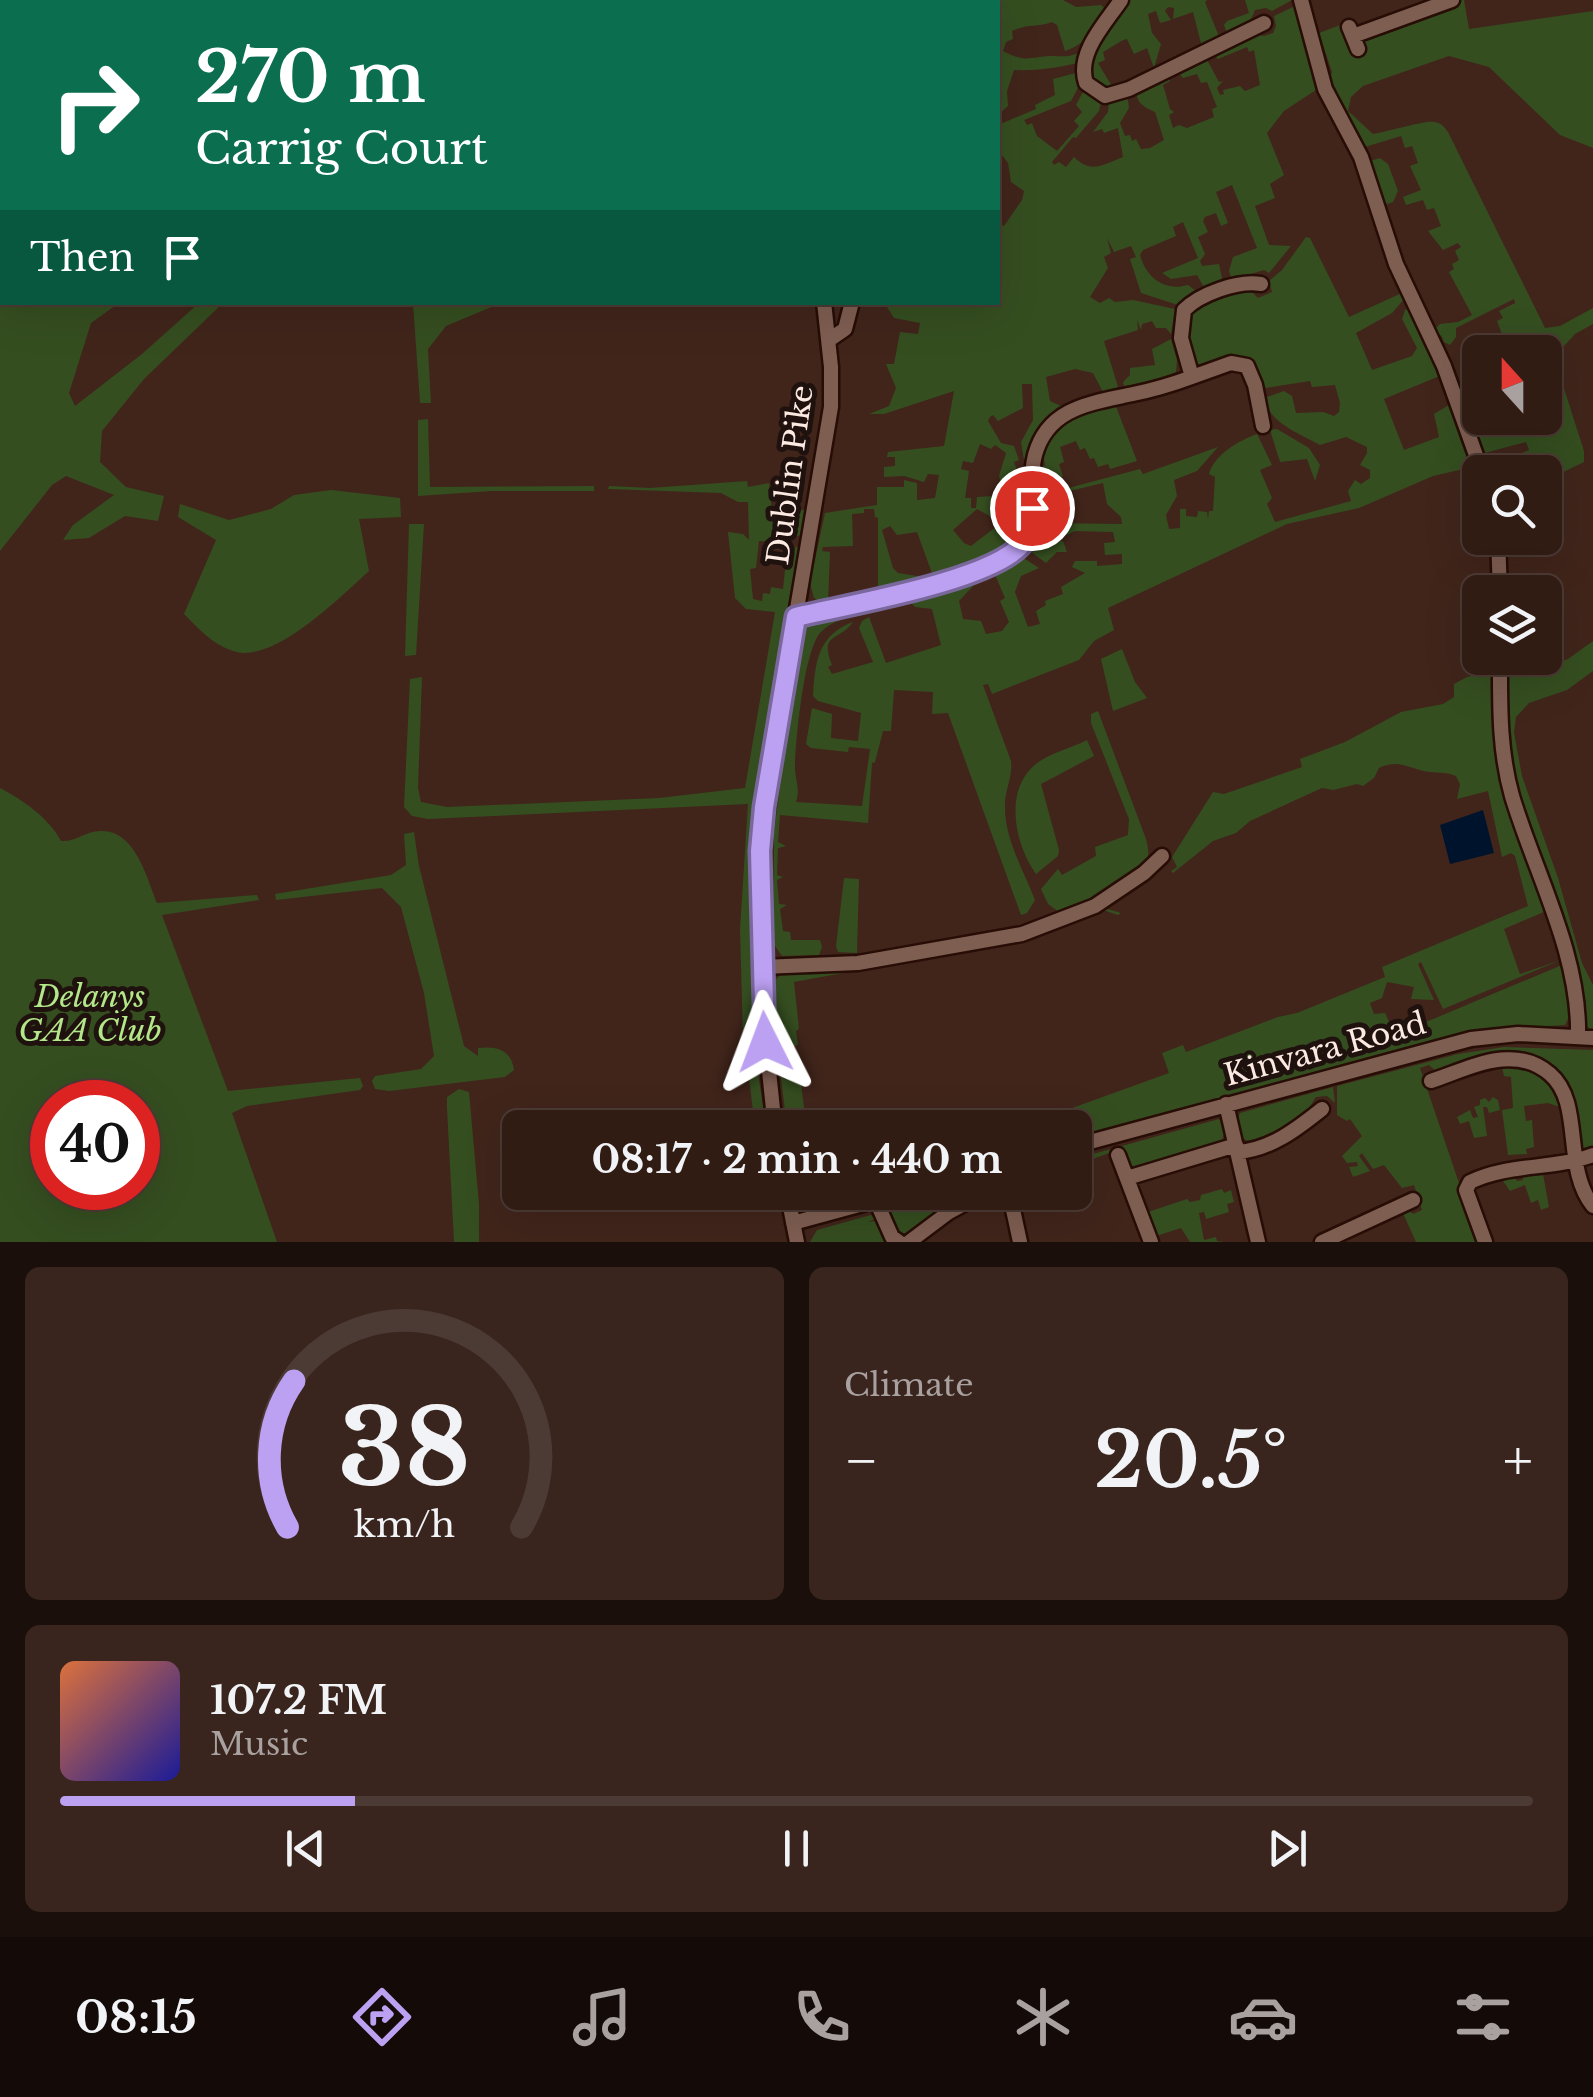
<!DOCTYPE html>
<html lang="en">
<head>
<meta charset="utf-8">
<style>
  :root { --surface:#311c14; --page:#39251d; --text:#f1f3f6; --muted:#a8a1a0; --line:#4c3a34; --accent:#bca0f2 }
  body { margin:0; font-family:"Libre Baskerville",serif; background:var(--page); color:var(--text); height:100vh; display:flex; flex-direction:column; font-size:38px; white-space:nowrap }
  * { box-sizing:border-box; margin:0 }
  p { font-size:32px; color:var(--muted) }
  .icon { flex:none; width:55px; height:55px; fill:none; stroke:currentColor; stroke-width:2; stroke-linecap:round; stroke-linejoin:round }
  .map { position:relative; height:1242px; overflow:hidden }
  .side { display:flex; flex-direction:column; gap:25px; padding:25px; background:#1b0f0b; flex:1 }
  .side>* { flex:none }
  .banner { position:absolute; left:0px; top:0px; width:1000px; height:305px; box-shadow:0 10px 40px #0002,0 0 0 2px var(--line); background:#0b6e4f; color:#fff; overflow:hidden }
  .needle { width:65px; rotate:339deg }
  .tools { position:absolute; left:1462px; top:335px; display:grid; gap:20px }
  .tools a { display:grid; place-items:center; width:100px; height:100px; border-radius:15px; background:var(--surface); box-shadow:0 10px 40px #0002,0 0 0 2px var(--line); font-size:50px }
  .speed { position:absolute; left:30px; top:1080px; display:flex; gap:20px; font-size:50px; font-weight:700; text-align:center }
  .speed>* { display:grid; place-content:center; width:130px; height:130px; border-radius:50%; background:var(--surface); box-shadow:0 10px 40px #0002,0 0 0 2px var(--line); line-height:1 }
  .speed .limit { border:15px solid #d22; background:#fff; color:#111 }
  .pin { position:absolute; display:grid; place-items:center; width:85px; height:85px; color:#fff; margin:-42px; border:5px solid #fff; border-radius:50%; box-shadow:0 2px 10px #0007 }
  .me { position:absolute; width:110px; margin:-55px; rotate:357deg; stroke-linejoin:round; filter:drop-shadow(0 0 8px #0008) }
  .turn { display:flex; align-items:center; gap:35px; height:210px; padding:0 30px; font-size:45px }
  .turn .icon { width:130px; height:130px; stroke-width:2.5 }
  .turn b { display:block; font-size:70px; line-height:85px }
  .then { display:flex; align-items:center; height:95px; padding:0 30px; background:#0003; gap:20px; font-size:38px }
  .big { font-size:75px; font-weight:700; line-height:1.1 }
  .side .card { flex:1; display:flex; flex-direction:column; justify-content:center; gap:15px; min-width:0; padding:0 35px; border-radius:15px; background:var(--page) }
  .side .dial { align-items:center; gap:0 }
  .dial svg { height:260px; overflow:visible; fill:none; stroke:var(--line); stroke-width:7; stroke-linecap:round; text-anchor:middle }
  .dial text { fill:var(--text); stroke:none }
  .song { display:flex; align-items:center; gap:30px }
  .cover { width:120px; height:120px; border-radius:15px; background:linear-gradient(135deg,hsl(20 70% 55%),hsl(240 70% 35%)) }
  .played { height:10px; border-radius:5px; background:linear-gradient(90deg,var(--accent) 20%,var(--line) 20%) }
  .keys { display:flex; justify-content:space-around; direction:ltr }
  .heat { display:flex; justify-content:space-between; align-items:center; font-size:55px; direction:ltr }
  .side .tiles { flex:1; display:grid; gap:25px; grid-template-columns:1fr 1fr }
  .card:last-child { grid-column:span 2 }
  .trip { position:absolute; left:502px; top:1110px; width:590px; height:100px; border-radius:15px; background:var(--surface); box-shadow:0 10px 40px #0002,0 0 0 2px var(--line); font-weight:700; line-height:100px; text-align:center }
  .tabs { display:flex; height:160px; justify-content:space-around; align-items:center; background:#140b08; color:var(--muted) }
  .tabs .icon { width:70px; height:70px }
  .tabs .active { color:var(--accent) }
  .tabs b { font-size:45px; color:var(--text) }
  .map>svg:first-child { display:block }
  .green { fill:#354e20; fill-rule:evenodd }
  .water { fill:#00132d }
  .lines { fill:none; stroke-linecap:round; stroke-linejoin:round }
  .river { stroke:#00132d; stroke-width:20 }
  .minor-casing { stroke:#270d05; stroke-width:19 }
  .minor { stroke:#7f5e52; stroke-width:14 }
  .route-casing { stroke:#7a689d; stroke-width:25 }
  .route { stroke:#bca0f2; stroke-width:18 }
  .labels { text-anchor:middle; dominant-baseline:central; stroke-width:10; stroke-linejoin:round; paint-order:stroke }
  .street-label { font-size:30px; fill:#fce9e2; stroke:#1f120e }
  .park-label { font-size:30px; font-style:italic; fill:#b3e789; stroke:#1f120e }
</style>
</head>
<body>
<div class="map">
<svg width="1593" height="1242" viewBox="0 0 1593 1242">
  <rect width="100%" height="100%" fill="#41251b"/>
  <path class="green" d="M0 0H521L2 2V35Z
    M988 0H1063L1076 7 1101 5 1109 12C1096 29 1086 44 1065 51L1057 25 1052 22C1035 28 1030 23 1012 31L1013 39 1006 42 1003 51C1026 63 1029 57 1051 56 1065 56 1069 58 1083 51L1078 63C1056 68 1036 71 1014 70L1007 91 1008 106 998 115V2Z
    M1127 0H1207L1205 2 1220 39 1202 47 1193 12 1173 19 1174 8 1168 7 1165 11 1171 20 1160 23 1156 11 1148 14 1152 33 1161 44 1154 68 1147 48 1134 54 1127 39 1123 40 1103 52 1105 60 1098 63 1113 88H1104L1090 78 1092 53 1104 39V34Z
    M1245 0H1292L1272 11 1266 8 1255 10 1248 26 1228 36 1224 25 1227 21 1249 13Z
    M1456 0H1464L1469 29 1593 11V148L1560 135 1489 67 1449 56 1363 86 1351 97 1348 111 1373 134C1387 132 1425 120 1434 122 1442 123 1444 127 1448 132L1545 328 1560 326 1593 308V324L1575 334 1554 357 1584 451V462L1545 481V472H1523L1526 469 1522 453 1529 450 1526 442 1481 454 1468 405 1480 406V418H1545V352L1539 345 1521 352H1498L1497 349 1505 342 1497 321 1503 318 1499 311 1515 303 1514 299 1456 328V337L1450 345 1444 342 1441 335 1438 337 1435 329 1440 324 1458 322 1472 315 1449 272 1454 269 1452 264 1459 260 1455 251 1461 247 1458 243 1443 250 1428 231 1441 226 1434 208 1427 210 1423 200 1406 205 1403 197 1421 190 1410 166 1418 163 1412 146 1405 148 1401 136 1365 147 1328 86 1332 72 1319 33 1343 24 1362 41 1448 11Z
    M1297 5 1319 88 1284 111 1267 133 1284 175 1270 184 1275 198 1255 206 1269 245 1291 246 1269 273 1264 270 1232 280 1229 271 1233 257 1257 248 1232 185 1216 192 1228 223 1221 226 1216 213 1205 217 1203 221 1208 232 1198 237 1205 254 1200 261 1202 266 1219 264 1223 283 1205 289 1197 275 1171 279 1162 273 1198 258 1183 222 1173 227 1176 236 1143 250 1140 255C1146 277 1164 292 1188 285L1196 291 1178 305 1141 293 1130 259 1136 257 1131 246 1114 252 1107 238 1111 253 1104 257 1108 268 1090 297 1100 303 1109 298 1115 302 1133 300 1175 309 1171 334 1166 328H1156L1152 321 1142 324 1141 330 1137 320 1138 330 1104 341 1118 387 1103 392 1093 373 1075 369 1046 377 1050 401 1063 407C1044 419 1030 435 1029 459L1024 460 1021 442 1033 420 1032 384H1022L1023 408 998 421 993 415 990 417 988 421 1001 443 1014 446 1019 460 1014 462 1023 486H1002L999 476 1006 453 995 445 991 449 980 444 973 463 963 461 961 469 969 471 965 498H971V508H976L977 497 1024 494 1027 512 1023 516 995 519 977 509 953 530 964 543 971 546 997 526 1022 521C1026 552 957 569 933 576L917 532 897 535 890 526 882 530 893 568 898 573 923 577 922 580 878 591V518L875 517 874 509H864V513L852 514 853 546 823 547 822 551 830 552 828 602 823 603 814 598 810 583 825 513 877 505V487H904V480L917 483V500L935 498 939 475 928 474 924 482 904 476 884 477V467L895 466V457H887L888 452 944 446 954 391 884 414H869L889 406 896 388 886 364H894L900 332 918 334 920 323 894 318 887 307 877 303 998 302V223L1004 226 1022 200 1024 191 1011 182 1008 163 998 150V125L1036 109 1035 105 1055 95 1053 79 1076 73 1081 82 1071 101 1024 120 1027 125 1032 123 1037 136 1057 151 1079 126 1074 121 1082 112 1076 105 1084 90 1101 102 1099 111 1076 138 1073 137 1052 162 1054 165 1059 162 1066 167 1074 157C1091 174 1103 165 1123 157L1118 128 1104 133 1102 129 1093 132 1108 112 1109 101 1127 94 1129 108 1120 123 1125 136 1130 135 1132 141 1136 139 1141 149 1150 148 1164 140 1155 112C1144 107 1135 103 1137 89L1168 76 1170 81 1163 85 1170 109 1174 112 1169 115 1173 128 1179 125 1187 128 1214 117 1212 109 1217 107 1207 82 1201 83 1197 74 1183 78 1177 71 1206 58 1219 82 1223 81 1217 88 1220 95 1224 94 1223 90 1240 86 1245 91 1260 85 1254 50 1249 52 1247 47 1218 59 1213 54 1253 34 1264 36 1273 33 1276 26 1274 16Z
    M0 43 2 302 119 303 91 323 69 393 75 406 142 354 199 303H223L144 379 102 431 100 462 126 487 164 496 158 521 125 516 89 538 63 540 73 525 114 495 66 476 52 485 0 551Z
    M1380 158 1388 164 1398 191 1393 202 1387 204 1382 201 1370 161Z
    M1306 237 1310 238 1349 317 1404 292 1406 297 1392 313 1356 333 1372 370 1412 356 1417 348 1402 319 1405 310 1411 308 1442 375 1384 399 1404 450 1439 437 1434 414 1452 403 1480 477V496L1472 467 1433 476 1359 508 1287 524 1108 608 1114 630 1094 641 1079 660 992 694 988 684 983 685 1011 761C1013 778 1004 791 1005 808 1005 840 1024 871 1035 900L1027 913 1021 915 948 713 932 714 933 692 894 690 891 731H883L875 762 872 763 868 823 780 815 778 842 786 846 778 848 777 875 783 877 777 880 779 904 787 905 780 909 783 931 790 932 791 940H820L822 947 819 955 782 956 773 943 774 832 794 682 807 621 860 610C849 619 830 621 820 633 804 652 796 737 795 764 794 778 801 788 796 802L862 806 870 749 849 747 848 752 811 748 806 744 812 708 832 714 831 738 858 741 861 713 818 701 813 696C815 662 818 635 853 622 839 642 819 632 832 665L828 667 832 674 873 662 859 628 862 621 869 617 886 663 941 645 932 609 915 607 906 597 973 579 975 584 959 601 963 619 981 621 986 634 1002 631 1009 622 1000 601 1005 598 993 570 1019 555 1039 568 1021 576 1015 592 1028 627 1040 624 1036 611 1046 605 1045 601 1063 594 1061 587 1085 573 1072 567 1075 561H1097V566L1122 564V554L1105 555 1104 543 1115 542 1113 532 1075 531 1065 536 1038 532 1043 523 1122 524 1121 517 1107 504 1103 483 1061 493 1069 499 1071 511 1067 515 1044 516 1040 512 1038 497 1042 495 1140 469 1143 474 1218 447 1197 471 1174 480 1177 496 1166 515 1169 529 1180 528V509H1186V516L1197 517 1198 511 1207 512 1208 519 1209 511H1213L1215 477 1209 474C1215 454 1238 441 1257 434L1272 465 1260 470 1272 498 1267 504 1275 522 1351 501 1348 491 1355 480 1361 484 1370 478V470L1360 465 1367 453V447L1346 437 1320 445C1299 433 1269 423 1264 398L1284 391 1292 396 1296 413 1323 412 1334 416 1339 412 1340 403 1335 385 1312 387 1310 381 1266 388 1251 363 1243 357 1199 365 1193 362 1184 334 1187 313 1203 302 1248 288 1258 298 1272 292 1269 281 1282 270Z
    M413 303H501L446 326 428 349 431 403H420Z
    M1171 339 1177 360 1176 372 1147 384 1124 386 1123 382 1130 375V368L1155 365 1152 349Z
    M1115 404 1137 461 1110 469 1108 464 1098 467 1094 458 1090 459 1085 448 1080 450 1076 441 1060 447 1064 462 1059 464 1063 476 1058 479 1059 482 1041 487 1037 484 1039 469 1045 465C1035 425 1085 410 1115 404Z
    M428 419 430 487 594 486V491H492L418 496V420Z
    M1277 429 1309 448 1320 465 1315 481 1307 459 1280 462 1270 430Z
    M747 481 748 487 769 483 772 511 806 510 801 535 774 542 759 541 756 568 750 569 753 599 762 601 763 593 770 594 771 587 783 589 785 570 796 546 798 548 765 746 751 886 755 1031 752 1035 743 1038 740 929 748 804 428 819 412 816 404 807 410 679 422 677 418 788 421 802 447 807 659 798 745 788 775 612 746 609 735 598 728 532 743 534 749 540 748 502H738L721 493 608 489 609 486 650 488Z
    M331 490 400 498 401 517 359 519 369 571C340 597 273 665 233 651 212 644 199 629 184 614L216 540 178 517 180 504 229 520 271 509 294 495Z
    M409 524H424L416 655 405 656Z
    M1049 538 1063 541 1067 552H1057L1046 563 1027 549 1035 540Z
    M1593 641V671L1567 690 1529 703 1516 717 1514 733 1522 776 1558 878 1582 963 1593 985V1031L1584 1024 1504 742V658H1536L1551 665 1568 659Z
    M1122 649 1135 682 1147 698 1113 711 1101 659Z
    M1492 658H1496L1495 733 1546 911 1504 929 1520 974 1561 960 1443 1009 1421 962 1418 964 1434 1000 1411 999 1414 987 1387 982 1382 998 1370 1003 1374 1014 1385 1013 1395 1035 1562 965 1571 1013 1565 1025 1488 1030 1440 1039 1075 1140V1128H1017L1169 1073 1162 1053 1183 1045 1186 1052 1278 1017 1297 1013 1385 977 1382 967 1528 906 1515 856 1511 853 1502 857 1488 791 1457 799 1460 784 1456 776C1446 772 1440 773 1430 772 1410 770 1400 758 1379 768L1374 778 1363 786 1357 784 1333 790 1322 788 1250 821 1236 833 1213 841 1173 873 1171 871 1177 867 1172 857 1213 792 1224 794 1302 767 1300 759 1345 742 1401 712 1443 704 1454 697V684L1467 677 1492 671Z
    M1098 711 1146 839C1148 847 1150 855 1146 863 1135 883 1084 904 1063 915L1048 904 1041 889 1058 869 1062 875 1096 856 1095 847 1128 835 1129 819 1091 723V714Z
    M1087 740 1094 756 1041 784 1059 850 1058 856 1036 874C1015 845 1003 790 1036 764 1049 753 1072 748 1087 740Z
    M0 788C23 800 49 818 61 841 76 842 86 831 100 831 135 829 147 878 157 903L257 895 259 900 162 915 228 1091 360 1078 363 1086 360 1090 247 1106 232 1113 277 1242H0ZM138 1102V1188H52V1102Z
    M414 832 419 866 464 1046 478 1056V1048C496 1046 511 1049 514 1070L505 1077 389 1091 375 1089 372 1081 375 1076 421 1069 434 1056 424 993 401 907 382 888 276 900 275 894 391 875 406 865 404 834Z
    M844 878 859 879 857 953 838 952 836 946Z
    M1104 908 1121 913 1118 915 1103 910 1024 940 794 982 799 1029 796 1031 798 1045 793 1046 776 1037 772 987 774 981 782 974 858 969Z
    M747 1045 754 1046 766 1127H755L745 1046Z
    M1504 1047 1593 1050V1149L1581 1150 1571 1098 1539 1060 1515 1052 1438 1073 1429 1065 1420 1068 1479 1242H1416L1402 1211 1406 1208 1413 1214 1422 1210 1414 1185 1402 1188 1384 1165 1373 1169 1362 1153 1359 1156 1370 1171 1353 1177 1349 1167 1358 1166 1357 1162 1347 1163 1342 1156 1362 1136 1350 1119 1347 1121 1337 1115V1086L1458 1054Z
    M1510 1064C1534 1070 1556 1081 1560 1107L1548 1103 1524 1106 1526 1121 1532 1120 1534 1147 1526 1149 1527 1154 1508 1155 1502 1110 1513 1108 1511 1077 1504 1076 1502 1066Z
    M787 1069 800 1074 806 1124 794 1125 793 1127H787L780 1070Z
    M1333 1087 1335 1103 1327 1096 1316 1097C1311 1104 1308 1111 1302 1117 1290 1129 1255 1154 1240 1135 1234 1128 1237 1121 1240 1113Z
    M459 1089 469 1092 479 1204V1242H454L447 1108V1097Z
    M1493 1097 1498 1100 1500 1110 1489 1113 1487 1107H1483L1487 1136 1474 1138 1469 1121 1460 1124 1457 1117 1470 1110 1473 1118 1478 1117 1474 1107 1480 1105V1100L1485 1098 1489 1102Z
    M1219 1119 1226 1128 1221 1143 1134 1169 1127 1164 1121 1149 1075 1165V1159Z
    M1543 1174 1549 1207 1541 1210 1538 1200 1531 1203 1525 1185 1510 1191 1501 1178 1514 1176 1517 1181 1523 1180 1522 1175Z
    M1222 1189 1224 1193 1231 1190 1234 1202 1227 1204 1229 1212 1206 1219 1204 1212 1199 1213 1204 1240 1216 1237 1217 1241 1224 1242H1190L1181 1228 1156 1236 1148 1212 1187 1199 1190 1202 1200 1200 1201 1195Z
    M799 1193H810L812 1197 831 1193H885C860 1199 816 1220 799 1193Z
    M952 1193H972L907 1234C894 1232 886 1221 892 1209Z
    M871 1215 875 1219 868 1222 876 1221 887 1242H810L817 1230Z"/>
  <path class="water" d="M1483 810 1494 853 1450 864 1440 825Z"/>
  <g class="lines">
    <path class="river" d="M295 0 298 2
      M258 2V0
      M318 2 321 0
      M0 258 2 252"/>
    <g class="minor-casing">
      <path id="minor" d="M774 0 775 2
        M1121 0C1105 24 1076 53 1086 83L1105 96 1129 89 1264 23
        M1301 0 1325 89 1361 157 1396 264 1444 366 1482 472
        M938 2 939 0
        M1349 27 1358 49
        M1353 36 1452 0
        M1261 284C1238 280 1200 294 1184 310L1181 338 1192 377 1231 363 1247 366 1255 385 1263 426
        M829 340 845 329 852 302
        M1498 538 1500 592
        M796 617C847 605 1007 579 1029 532 1035 506 1028 481 1035 455 1048 407 1092 403 1133 394 1153 390 1173 384 1192 377
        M1500 658C1500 705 1499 750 1512 796 1535 873 1580 954 1578 1036
        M762 967 858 963 1022 934 1095 906 1144 873 1162 856
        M1431 1081C1470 1068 1514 1043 1550 1074 1584 1103 1562 1167 1593 1206
        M1226 1104 1258 1242
        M775 1128 763 1014 761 851 771 763 831 407V367L824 302
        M1075 1146 1471 1039 1518 1034 1593 1038
        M1237 1152C1270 1150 1297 1129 1322 1109
        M1118 1155 1151 1242
        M1127 1178 1236 1145
        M787 1192 797 1242
        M1000 1192 1012 1205 1020 1242
        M876 1201 892 1237 899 1242
        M793 1223 907 1192
        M909 1242 949 1212 986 1192
        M1322 1242 1413 1200
        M1485 1242 1466 1190 1470 1182C1509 1163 1553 1170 1593 1155"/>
    </g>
    <use href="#minor" class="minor"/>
  </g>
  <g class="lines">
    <g class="route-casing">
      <path id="route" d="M765 1042 760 851 764 807 796 617C846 605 991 581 1022 544 1031 534 1032 520 1032 508"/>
    </g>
    <use href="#route" class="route"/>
  </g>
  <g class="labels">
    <g class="street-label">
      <text transform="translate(790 475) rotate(-82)">Dublin Pike</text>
      <text transform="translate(1325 1049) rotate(-15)">Kinvara Road</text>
    </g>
    <g class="park-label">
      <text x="90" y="996">Delanys<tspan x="90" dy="34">GAA Club</tspan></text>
    </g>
  </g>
</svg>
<div class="tools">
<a><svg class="needle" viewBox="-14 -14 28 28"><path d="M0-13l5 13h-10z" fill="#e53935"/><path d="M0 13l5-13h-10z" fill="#a8a1a0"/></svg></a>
<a><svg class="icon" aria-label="search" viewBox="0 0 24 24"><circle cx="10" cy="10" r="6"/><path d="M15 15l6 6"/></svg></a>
<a><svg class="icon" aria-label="layers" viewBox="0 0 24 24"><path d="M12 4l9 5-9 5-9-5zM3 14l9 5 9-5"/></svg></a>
</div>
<div class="speed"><div class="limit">40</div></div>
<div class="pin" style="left:1032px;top:508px;background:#d93025"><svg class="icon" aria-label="arrive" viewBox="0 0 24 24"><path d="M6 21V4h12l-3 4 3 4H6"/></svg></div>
<svg class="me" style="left:765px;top:1042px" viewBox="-20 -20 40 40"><path d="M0-17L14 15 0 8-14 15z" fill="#bca0f2" stroke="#fff" stroke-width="4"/></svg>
<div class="trip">08:17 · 2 min · 440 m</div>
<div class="banner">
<div class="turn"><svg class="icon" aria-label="right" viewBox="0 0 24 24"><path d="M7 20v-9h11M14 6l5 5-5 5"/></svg><div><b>270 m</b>Carrig Court</div></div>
<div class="then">Then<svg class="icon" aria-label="arrive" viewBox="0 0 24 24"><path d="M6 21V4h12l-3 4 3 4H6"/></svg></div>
</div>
</div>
<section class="side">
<div class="tiles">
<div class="card dial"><svg viewBox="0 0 100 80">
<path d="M14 69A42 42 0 1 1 86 69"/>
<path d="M14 69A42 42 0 0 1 16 24" stroke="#bca0f2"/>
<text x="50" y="56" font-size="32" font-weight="700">38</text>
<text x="50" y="72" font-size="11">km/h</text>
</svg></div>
<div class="card"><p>Climate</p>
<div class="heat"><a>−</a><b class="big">20.5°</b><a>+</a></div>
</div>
<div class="card">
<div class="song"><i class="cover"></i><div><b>107.2 FM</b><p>Music</p></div></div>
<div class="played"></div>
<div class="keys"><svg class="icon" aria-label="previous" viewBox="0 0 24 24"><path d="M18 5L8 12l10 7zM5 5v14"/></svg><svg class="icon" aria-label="pause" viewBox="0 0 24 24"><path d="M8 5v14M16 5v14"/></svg><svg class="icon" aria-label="next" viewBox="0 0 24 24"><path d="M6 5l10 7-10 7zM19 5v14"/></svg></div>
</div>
</div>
</section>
<nav class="tabs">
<b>08:15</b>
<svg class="icon active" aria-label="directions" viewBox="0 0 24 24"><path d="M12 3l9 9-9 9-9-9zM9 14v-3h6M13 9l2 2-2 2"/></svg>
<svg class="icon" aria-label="music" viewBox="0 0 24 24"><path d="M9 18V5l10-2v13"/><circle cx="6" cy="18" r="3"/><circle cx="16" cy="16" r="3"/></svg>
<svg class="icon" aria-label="phone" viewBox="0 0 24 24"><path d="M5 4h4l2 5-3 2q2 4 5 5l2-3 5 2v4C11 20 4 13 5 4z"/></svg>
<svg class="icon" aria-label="climate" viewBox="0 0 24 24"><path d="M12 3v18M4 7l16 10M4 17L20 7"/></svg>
<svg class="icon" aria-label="car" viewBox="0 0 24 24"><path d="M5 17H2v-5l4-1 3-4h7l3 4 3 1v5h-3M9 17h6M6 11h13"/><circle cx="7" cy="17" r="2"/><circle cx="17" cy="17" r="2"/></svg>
<svg class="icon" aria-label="filters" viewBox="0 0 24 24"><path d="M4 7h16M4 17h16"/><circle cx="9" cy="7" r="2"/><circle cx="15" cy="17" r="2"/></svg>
</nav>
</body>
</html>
